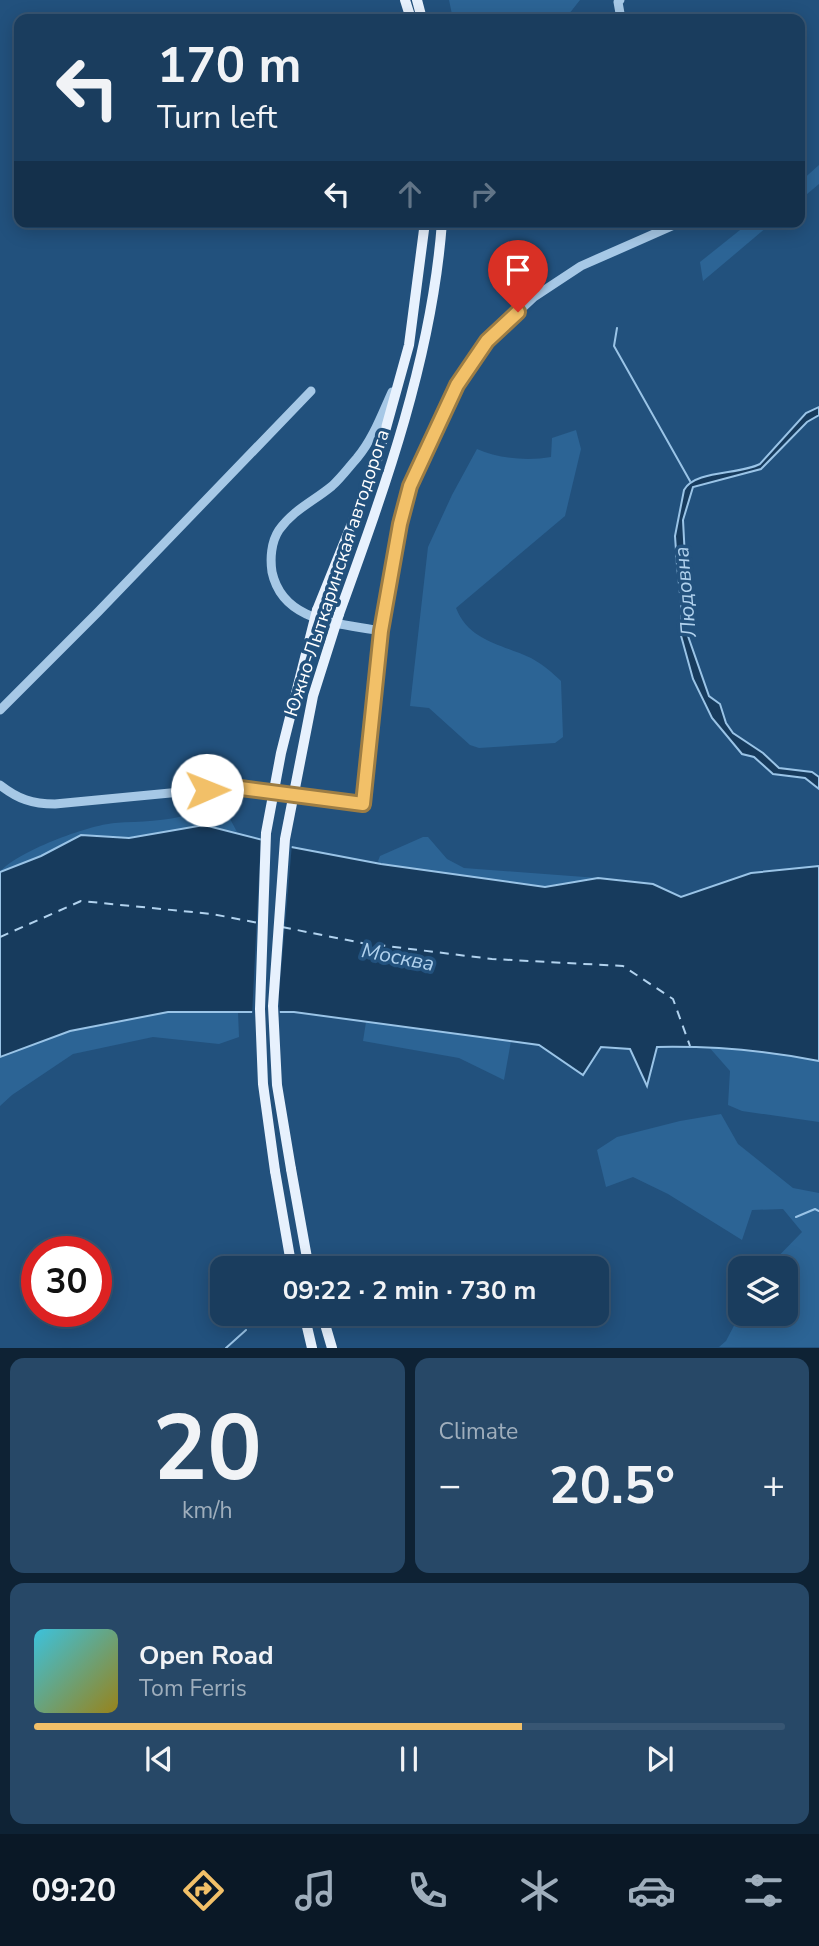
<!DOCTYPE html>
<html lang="en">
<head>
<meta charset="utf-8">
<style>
  :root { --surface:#1a3d5e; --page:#274867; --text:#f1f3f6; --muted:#9faebc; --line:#385673; --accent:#f2c068 }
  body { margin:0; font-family:"Nunito Sans",sans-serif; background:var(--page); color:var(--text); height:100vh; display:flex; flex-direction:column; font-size:26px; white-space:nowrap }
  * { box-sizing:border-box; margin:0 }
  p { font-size:23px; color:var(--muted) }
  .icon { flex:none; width:38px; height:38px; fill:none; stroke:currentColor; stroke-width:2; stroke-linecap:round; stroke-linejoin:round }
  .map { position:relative; height:1348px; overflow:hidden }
  .details { display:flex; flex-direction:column; gap:10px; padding:10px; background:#0e2234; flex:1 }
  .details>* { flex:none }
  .hud { position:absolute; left:14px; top:14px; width:791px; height:214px; border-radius:14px; box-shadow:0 4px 18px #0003,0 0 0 2px var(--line); background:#1a3d5e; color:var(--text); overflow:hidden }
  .buttons { position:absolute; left:728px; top:1256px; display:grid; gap:14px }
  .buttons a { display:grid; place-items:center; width:70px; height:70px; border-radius:14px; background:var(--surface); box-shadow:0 4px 18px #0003,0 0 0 2px var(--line); font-size:35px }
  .speed { position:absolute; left:21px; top:1236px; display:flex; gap:14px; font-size:35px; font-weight:700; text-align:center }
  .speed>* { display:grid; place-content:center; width:91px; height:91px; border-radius:50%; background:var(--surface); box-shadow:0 4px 18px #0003,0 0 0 2px var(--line); line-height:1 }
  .speed .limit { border:10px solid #d22; background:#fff; color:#111 }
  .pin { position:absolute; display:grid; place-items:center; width:60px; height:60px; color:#fff; margin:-72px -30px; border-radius:50% 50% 50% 0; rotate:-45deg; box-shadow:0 0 7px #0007 }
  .pin .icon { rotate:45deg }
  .me { position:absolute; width:77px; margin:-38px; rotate:89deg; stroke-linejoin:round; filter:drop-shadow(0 0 5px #0008) }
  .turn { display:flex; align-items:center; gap:24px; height:147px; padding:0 28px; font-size:32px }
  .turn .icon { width:91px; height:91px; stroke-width:2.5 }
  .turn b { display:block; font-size:49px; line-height:60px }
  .lanes { display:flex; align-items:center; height:66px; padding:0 28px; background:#0003; justify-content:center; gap:35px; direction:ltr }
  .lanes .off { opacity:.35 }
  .big { font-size:52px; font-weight:700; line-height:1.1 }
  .details .widget { flex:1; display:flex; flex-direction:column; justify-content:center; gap:10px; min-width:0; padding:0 24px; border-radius:14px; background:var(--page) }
  .details .dial { align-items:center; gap:0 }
  .dial b { font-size:91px; line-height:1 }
  .song { display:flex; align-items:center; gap:21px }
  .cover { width:84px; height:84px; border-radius:10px; background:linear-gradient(135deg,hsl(190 70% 55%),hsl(50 70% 35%)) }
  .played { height:7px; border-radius:4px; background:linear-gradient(90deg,var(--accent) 65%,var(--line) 65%) }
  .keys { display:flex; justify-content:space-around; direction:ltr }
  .heat { display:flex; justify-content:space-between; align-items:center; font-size:38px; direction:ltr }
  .details .tiles { flex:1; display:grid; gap:10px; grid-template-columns:1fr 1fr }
  .widget:last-child { grid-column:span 2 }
  .trip { position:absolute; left:210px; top:1256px; width:399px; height:70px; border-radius:14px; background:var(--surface); box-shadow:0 4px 18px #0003,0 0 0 2px var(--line); font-weight:700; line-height:70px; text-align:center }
  .dock { display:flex; height:112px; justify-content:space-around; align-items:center; background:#0a1826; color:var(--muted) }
  .dock .icon { width:49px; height:49px }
  .dock .selected { color:var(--accent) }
  .dock b { font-size:32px; color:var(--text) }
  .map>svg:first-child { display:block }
  .green { fill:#2c6495 }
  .water { fill:#173b5d; stroke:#9ac4e7; stroke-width:2 }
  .pier { fill:#22517d }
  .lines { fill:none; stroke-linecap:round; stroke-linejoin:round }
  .stream { stroke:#9ac4e7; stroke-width:2 }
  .ferry { stroke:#b1d2ee; stroke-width:2; stroke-dasharray:9 7; stroke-linecap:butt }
  .minor { stroke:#a6c8e6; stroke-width:9 }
  .major { stroke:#e7f1fd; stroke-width:10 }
  .major-bridge { stroke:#e7f1fd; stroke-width:10 }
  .route-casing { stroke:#9d7d44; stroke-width:18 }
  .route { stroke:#f2c068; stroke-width:12 }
  .labels { text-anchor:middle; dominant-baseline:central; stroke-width:7; stroke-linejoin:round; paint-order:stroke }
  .street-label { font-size:19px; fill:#fff; stroke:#22517d }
  .water-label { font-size:21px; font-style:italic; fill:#b1d2ee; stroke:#22517d }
</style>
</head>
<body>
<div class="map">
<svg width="819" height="1348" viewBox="0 0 819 1348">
  <rect width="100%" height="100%" fill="#22517d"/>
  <path class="green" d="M449 0H580L565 19H453Z
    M819 165V184L800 200V182Z
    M750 222H773L703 281 700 262Z
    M576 430 581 449 565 516 456 608C469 641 501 644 531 658 542 664 553 673 561 681L563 737 555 743 479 748 470 745 429 708 410 706 428 547 452 495 477 449C498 459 529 461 551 457L552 438Z
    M191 814 228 815 237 832 204 825 129 838 81 835 41 856 0 872C16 852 88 825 115 823 141 821 165 822 191 814Z
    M423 837H428L447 859 464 868 598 878 545 887 381 864 378 861 380 856Z
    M169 1012H238L239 1037 219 1044 153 1037 73 1054 12 1095 0 1106V1057L70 1031Z
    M366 1022 511 1041 504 1080 459 1058 363 1041Z
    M708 1046 778 1053 819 1061V1122L742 1111 728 1105 730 1071Z
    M721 1114 738 1144 793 1188 819 1193V1347H719L726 1341 740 1314H786V1269H766L802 1232 783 1209 752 1210 742 1240 668 1194 633 1177 606 1187 597 1150 617 1137 680 1121Z"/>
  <path class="water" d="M819 407V415L807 422 761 469 693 487 683 520 687 596 691 613 687 629 688 636 709 696 720 704 726 723 733 733 763 753 779 768 812 772 819 777V789L805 778 773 774 754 757 742 754 712 718 693 679 680 632 682 613 677 565 675 536 684 490C695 470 739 475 760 464L806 413Z
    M204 825 286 846 381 864 545 887 598 878 653 884 681 897 751 873 819 866V1061C765 1050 712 1046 657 1047L647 1086 630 1049 601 1047 583 1075 539 1045 294 1012H168L70 1031 0 1057V872L41 856 81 835 129 838Z"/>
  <path class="pier" d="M261 835 292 844 279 995 280 1015H252Z"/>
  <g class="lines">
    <path class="stream" d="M617 328 614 346 690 481
      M796 1217 815 1209 819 1211
      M226 1348 246 1330"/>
    <path class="ferry" d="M282 927 362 943 492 959 623 966 673 999 690 1046
      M0 937 81 901 212 914 259 923"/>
    <path class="minor" d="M620 0 618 2 621 19
      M381 631C340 623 283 623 272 572 270 559 271 542 279 530 293 510 314 501 332 486 341 478 349 467 357 458 373 439 382 414 392 392
      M0 710 98 612 311 391
      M0 785C18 799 32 804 55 804L233 787 363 804 381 631 400 524 410 486 457 385 487 341 534 297 581 266 681 222"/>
    <path class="major" d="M405 0 411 19
      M417 0 422 19
      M317 610 376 464 409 345 425 222
      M339 614C385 487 432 358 442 222
      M291 1169 309 1269
      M275 1171 292 1269
      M304 1314 312 1348
      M322 1314 332 1348"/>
    <path class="major-bridge" d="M291 1169 277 1085 273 1006 285 839 313 696 339 614
      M275 1171 263 1084 260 1009 266 833 281 753 317 610"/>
  </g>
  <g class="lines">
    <g class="route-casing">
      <path id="route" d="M207 790 233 787 363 804 381 631 400 524 410 486 457 385 487 341 518 312"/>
    </g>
    <use href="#route" class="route"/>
  </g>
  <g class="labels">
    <g class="street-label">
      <text transform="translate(337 573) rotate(-72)">Южно-Лыткаринская автодорога</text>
    </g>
    <g class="water-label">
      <text transform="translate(685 592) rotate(-95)">Людовна</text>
      <text transform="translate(398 957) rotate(11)">Москва</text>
    </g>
  </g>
</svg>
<div class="buttons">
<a><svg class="icon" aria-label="layers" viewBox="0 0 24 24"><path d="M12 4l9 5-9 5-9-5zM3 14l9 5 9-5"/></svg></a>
</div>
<div class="speed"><div class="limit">30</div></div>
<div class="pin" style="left:518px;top:312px;background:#d93025"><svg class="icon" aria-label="arrive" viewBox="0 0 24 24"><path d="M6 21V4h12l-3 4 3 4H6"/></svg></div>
<svg class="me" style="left:207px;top:790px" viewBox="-20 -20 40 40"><circle r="19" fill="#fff"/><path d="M0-13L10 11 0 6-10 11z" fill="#f2c068"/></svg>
<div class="trip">09:22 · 2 min · 730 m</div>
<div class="hud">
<div class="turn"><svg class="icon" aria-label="left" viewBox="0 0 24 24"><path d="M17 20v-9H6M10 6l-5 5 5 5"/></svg><div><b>170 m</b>Turn left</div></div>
<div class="lanes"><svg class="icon" aria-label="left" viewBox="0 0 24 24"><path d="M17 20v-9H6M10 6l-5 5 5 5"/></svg><svg class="icon off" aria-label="ahead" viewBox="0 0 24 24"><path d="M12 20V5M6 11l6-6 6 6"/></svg><svg class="icon off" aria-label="right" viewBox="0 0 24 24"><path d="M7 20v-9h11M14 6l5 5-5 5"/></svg></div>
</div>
</div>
<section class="details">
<div class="tiles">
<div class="widget dial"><b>20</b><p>km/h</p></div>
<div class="widget"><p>Climate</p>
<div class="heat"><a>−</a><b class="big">20.5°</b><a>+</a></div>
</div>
<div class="widget">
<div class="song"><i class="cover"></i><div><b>Open Road</b><p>Tom Ferris</p></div></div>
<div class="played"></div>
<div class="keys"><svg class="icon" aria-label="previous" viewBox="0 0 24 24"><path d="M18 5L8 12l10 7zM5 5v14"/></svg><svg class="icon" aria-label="pause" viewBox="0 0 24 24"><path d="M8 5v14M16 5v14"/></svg><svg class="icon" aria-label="next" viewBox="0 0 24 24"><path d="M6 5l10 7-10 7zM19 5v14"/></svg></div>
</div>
</div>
</section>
<nav class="dock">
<b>09:20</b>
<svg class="icon selected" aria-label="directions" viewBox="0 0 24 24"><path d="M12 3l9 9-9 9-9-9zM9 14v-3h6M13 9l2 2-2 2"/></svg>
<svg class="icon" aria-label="music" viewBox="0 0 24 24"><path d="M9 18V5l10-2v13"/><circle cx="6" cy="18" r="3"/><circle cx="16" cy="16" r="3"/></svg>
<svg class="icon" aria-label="phone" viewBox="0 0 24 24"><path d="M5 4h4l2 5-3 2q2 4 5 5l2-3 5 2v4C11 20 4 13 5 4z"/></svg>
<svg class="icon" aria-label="climate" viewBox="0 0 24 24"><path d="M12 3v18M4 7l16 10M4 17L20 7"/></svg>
<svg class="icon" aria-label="car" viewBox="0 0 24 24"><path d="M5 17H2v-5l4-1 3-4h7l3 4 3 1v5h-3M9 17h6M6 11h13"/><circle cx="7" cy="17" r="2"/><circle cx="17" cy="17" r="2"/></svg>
<svg class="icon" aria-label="filters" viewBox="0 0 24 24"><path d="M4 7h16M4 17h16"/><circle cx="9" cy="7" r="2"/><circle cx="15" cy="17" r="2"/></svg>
</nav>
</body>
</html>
